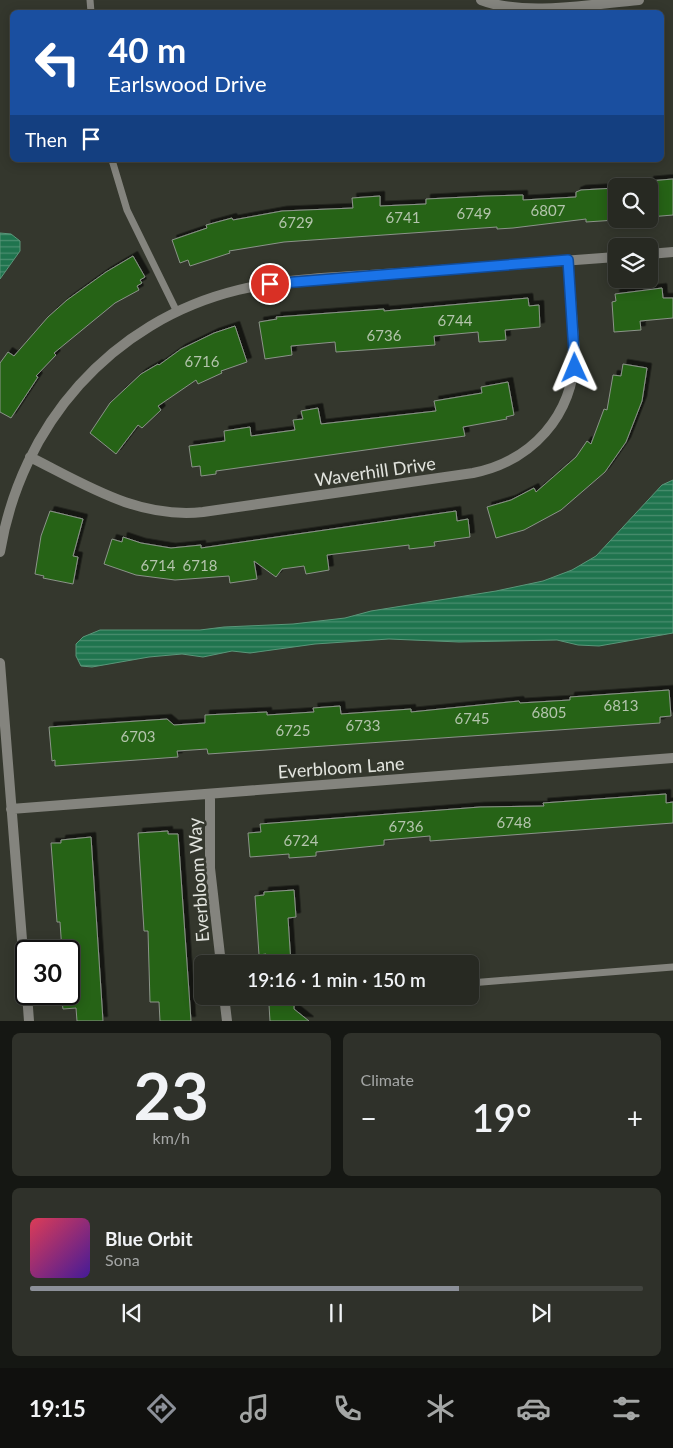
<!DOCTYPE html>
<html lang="en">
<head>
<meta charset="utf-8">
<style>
  :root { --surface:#272922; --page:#2f312a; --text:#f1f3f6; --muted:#a4a6a5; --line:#434540; --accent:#8c9099 }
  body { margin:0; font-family:Lato,sans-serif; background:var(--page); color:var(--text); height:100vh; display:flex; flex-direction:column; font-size:19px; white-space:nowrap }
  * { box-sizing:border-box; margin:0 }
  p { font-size:16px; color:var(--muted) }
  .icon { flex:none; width:28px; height:28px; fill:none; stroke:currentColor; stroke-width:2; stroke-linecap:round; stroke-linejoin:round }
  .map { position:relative; height:1021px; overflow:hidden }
  .sheet { display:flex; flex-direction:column; gap:12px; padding:12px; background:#151713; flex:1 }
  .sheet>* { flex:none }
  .banner { position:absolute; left:10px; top:10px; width:654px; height:152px; border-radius:8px; box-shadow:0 2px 12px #0003,0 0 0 1px var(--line); background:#1a4fa0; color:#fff; overflow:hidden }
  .controls { position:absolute; left:608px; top:178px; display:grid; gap:10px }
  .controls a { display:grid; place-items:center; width:50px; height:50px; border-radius:8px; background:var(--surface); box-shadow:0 2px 12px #0003,0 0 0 1px var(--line); font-size:25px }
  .speed { position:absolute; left:15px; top:940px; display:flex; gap:10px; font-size:25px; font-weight:700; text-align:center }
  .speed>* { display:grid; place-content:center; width:65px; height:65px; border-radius:50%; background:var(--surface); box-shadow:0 2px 12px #0003,0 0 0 1px var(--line); line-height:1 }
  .speed .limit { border:2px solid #111; border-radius:8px; background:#fff; color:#111 }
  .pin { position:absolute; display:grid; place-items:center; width:42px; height:42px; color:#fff; margin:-21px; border:2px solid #fff; border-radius:50%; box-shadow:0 1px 5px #0007 }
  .me { position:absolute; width:55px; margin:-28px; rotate:359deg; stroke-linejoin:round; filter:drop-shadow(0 0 4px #0008) }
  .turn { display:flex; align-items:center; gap:18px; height:105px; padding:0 15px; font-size:22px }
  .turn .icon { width:65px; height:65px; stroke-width:2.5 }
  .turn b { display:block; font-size:35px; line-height:42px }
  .then { display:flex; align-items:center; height:48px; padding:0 15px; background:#0003; gap:10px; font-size:19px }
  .big { font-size:38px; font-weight:600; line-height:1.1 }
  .sheet .tile { flex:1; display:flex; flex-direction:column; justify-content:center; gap:8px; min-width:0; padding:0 18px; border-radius:8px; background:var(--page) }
  .sheet .dial { align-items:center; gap:0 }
  .dial b { font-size:65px; line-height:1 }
  .song { display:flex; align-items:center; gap:15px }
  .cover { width:60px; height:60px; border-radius:8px; background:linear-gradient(135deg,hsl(350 70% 55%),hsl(260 70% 35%)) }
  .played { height:5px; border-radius:2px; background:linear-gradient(90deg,var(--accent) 70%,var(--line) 70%) }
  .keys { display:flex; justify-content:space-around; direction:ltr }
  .heat { display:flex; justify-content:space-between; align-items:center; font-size:28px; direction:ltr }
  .sheet .tiles { flex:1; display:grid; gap:12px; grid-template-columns:1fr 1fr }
  .tile:last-child { grid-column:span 2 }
  .trip { position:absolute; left:194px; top:955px; width:285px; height:50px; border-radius:8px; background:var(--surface); box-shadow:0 2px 12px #0003,0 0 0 1px var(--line); font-weight:600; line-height:50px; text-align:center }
  .dock { display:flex; height:80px; justify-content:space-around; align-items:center; background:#10100e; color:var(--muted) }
  .dock .icon { width:35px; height:35px }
  .dock .active { color:var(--accent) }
  .dock b { font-size:22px; color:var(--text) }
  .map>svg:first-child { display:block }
  .water { fill:url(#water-rules); stroke:#5a9679 }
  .building { fill:#266417; stroke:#8b9389; filter:url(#shadow) }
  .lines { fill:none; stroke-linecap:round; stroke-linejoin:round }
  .lane { stroke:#84847e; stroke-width:7 }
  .street { stroke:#84847e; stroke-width:10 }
  .route-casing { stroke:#114b97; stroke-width:12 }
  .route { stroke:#1a73e8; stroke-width:9 }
  .labels { text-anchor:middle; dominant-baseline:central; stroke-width:5; stroke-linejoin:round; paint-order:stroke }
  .number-label { font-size:15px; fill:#b3c4ac }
  .street-label { font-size:18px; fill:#e2e4de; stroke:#34372d }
</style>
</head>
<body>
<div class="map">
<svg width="673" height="1021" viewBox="0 0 673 1021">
  <defs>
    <pattern id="water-rules" width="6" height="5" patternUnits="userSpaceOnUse" patternTransform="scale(1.25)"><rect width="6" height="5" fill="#1f744e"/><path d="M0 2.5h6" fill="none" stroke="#4a8e6f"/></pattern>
    <filter id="shadow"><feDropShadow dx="4.5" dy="-4.5" stdDeviation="0" flood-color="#0009"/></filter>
  </defs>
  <rect width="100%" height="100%" fill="#34372d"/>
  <path class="water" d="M0 233 11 234 20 241V251L0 279Z
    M673 480V633L599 646 578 645 557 640 459 642 389 639 315 644 250 653 232 651 203 657 182 654 149 657 92 667 81 666 76 656V644L83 637 100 630H200L224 627 293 624 345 618 371 611 496 591 543 581 572 570 596 556 662 485Z"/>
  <path class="building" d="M673 179V215L649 217V181Z
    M616 188V220L586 222V219L513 228 497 229V227L284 242 229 251 230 253 190 266 188 260 180 263 172 240 207 228 206 225 232 218 233 220 282 211 353 208 352 198 380 196V206L426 204V199L487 196 523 195V200L576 197V192L581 190Z
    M133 256 145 277 140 280 142 283 137 286 139 290 115 303 54 353 56 355 36 376 38 377 11 418 0 412V363L8 352 14 356 48 317 67 300 106 272Z
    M662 288 663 298H673V318L640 321 641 330 614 332 612 302 616 301 615 294Z
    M528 298 529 306 539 305 540 327 505 330 506 340 479 342 478 332 434 336 435 345 408 347 336 352 335 342 291 346 292 355 265 359 259 322 277 319 276 317 384 309V311Z
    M235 326 247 362 221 371 222 373 198 384 196 380 158 406 161 410 142 428 138 425 116 454 90 433 110 403 141 374 158 364 159 365 181 349 214 333Z
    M623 364 647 368 642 401 626 442 605 472 561 510 524 530 496 538 487 507 511 500 534 488 536 492 576 457 587 441 591 444 604 409 607 410 613 375 621 376Z
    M508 382 514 415 506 417 507 419 463 427 465 436 216 471V474L201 476 200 466 192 467 189 446 225 441 224 431 250 427 251 436 295 430 293 420 303 419 301 411 318 408 321 424 436 411 434 401 482 393 481 387Z
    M50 511 83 519 73 556 78 557 73 584 43 578 44 576 35 574 41 536Z
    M456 511 457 521 468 519 470 537 434 542 435 546 409 549V545L327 555 329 570 306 574 304 566 282 569 276 577 254 561 257 579 230 583 229 576 175 580 136 575 104 564 112 539 122 542 123 537 141 543 171 548 201 545V548Z
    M669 690 671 716 660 717V723L208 754 207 749 177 751 178 757 55 766V760L52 761 49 727 167 719 174 725 205 723V715L267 712V715L314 712 313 708 340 706 341 714 411 709V712L519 701 520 703 570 700V697Z
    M666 794V803L673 802V823L430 841V836L384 840V845L316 852V856L289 858V854L250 857 248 833 261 832 260 824 480 807 544 806 543 803Z
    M168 831V834H178L191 1021H160L159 1002H150L148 931H144L138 833Z
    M91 837 103 1021H77L76 1008 63 1009 61 994H69V951H62L60 922H57L51 843H61V840Z
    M294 890 296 917 288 918 291 964H267L266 954 259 955 255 896 264 895V892Z
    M294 997V1009L309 1021H270L269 1005 273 1004 272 998Z"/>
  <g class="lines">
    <path class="lane" d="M90 0 91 12
      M112 160 127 210 177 312
      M470 983 673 967"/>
    <path class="street" d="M481 0C525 17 592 4 639 0
      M649 254 673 252
      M30 457C86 485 138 519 203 512L473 473C532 461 573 416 575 354L568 260
      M0 552C21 425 111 321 238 290 291 277 347 277 400 273 472 268 544 262 616 257
      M0 663 26 990
      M210 794V868L221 964
      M11 809 673 758
      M27 994 29 1021
      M224 996 227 1021"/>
  </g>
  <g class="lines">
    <g class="route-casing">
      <path id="route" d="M270 284 568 260 575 368"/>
    </g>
    <use href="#route" class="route"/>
  </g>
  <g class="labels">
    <g class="number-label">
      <text x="548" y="210">6807</text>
      <text x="474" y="213">6749</text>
      <text x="403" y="217">6741</text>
      <text x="296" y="222">6729</text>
      <text x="455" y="320">6744</text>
      <text x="384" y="335">6736</text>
      <text x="202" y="361">6716</text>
      <text x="158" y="565">6714</text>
      <text x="200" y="565">6718</text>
      <text x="621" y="705">6813</text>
      <text x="549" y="712">6805</text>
      <text x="472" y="718">6745</text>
      <text x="363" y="725">6733</text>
      <text x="293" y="730">6725</text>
      <text x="138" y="736">6703</text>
      <text x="514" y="822">6748</text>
      <text x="406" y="826">6736</text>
      <text x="301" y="840">6724</text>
    </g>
    <g class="street-label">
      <text transform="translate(375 471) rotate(-8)">Waverhill Drive</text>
      <text transform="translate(341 767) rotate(-4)">Everbloom Lane</text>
      <text transform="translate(198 880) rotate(-94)">Everbloom Way</text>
    </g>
  </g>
</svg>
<div class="controls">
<a><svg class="icon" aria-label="search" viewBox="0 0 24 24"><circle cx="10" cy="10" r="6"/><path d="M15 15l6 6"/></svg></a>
<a><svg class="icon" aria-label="layers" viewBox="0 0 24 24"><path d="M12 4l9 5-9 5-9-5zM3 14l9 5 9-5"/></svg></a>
</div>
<div class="speed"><div class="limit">30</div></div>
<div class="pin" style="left:270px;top:284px;background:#d93025"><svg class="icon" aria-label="arrive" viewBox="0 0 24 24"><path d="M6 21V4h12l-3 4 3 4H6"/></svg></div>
<svg class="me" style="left:575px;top:368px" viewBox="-20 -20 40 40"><path d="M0-17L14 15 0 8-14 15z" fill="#1a73e8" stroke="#fff" stroke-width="4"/></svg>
<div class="trip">19:16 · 1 min · 150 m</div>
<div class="banner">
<div class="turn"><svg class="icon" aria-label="left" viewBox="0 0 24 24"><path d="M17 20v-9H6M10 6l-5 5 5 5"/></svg><div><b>40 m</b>Earlswood Drive</div></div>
<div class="then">Then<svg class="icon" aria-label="arrive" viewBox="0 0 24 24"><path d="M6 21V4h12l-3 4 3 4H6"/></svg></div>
</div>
</div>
<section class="sheet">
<div class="tiles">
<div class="tile dial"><b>23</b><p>km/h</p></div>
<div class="tile"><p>Climate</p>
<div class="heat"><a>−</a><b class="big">19°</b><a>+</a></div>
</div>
<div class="tile">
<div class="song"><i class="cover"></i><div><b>Blue Orbit</b><p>Sona</p></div></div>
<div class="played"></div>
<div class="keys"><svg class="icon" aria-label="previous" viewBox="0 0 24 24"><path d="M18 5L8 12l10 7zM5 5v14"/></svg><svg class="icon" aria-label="pause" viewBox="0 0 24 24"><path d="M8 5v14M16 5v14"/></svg><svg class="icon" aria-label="next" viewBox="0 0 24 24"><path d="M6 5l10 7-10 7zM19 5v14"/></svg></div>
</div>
</div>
</section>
<nav class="dock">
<b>19:15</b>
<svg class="icon active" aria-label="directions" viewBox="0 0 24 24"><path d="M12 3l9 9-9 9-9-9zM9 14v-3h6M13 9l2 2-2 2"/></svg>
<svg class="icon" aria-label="music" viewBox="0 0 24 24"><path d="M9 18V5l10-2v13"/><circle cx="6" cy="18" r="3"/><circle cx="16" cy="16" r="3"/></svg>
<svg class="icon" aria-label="phone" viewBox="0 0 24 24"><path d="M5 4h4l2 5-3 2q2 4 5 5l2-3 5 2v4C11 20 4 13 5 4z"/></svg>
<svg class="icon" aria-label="climate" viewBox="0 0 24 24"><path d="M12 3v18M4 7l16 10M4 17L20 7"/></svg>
<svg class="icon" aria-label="car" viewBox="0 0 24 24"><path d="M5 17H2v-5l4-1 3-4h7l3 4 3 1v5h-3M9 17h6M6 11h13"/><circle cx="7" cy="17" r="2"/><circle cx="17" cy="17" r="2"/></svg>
<svg class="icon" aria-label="filters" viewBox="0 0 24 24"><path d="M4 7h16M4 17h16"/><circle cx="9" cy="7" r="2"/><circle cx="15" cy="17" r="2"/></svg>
</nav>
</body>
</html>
